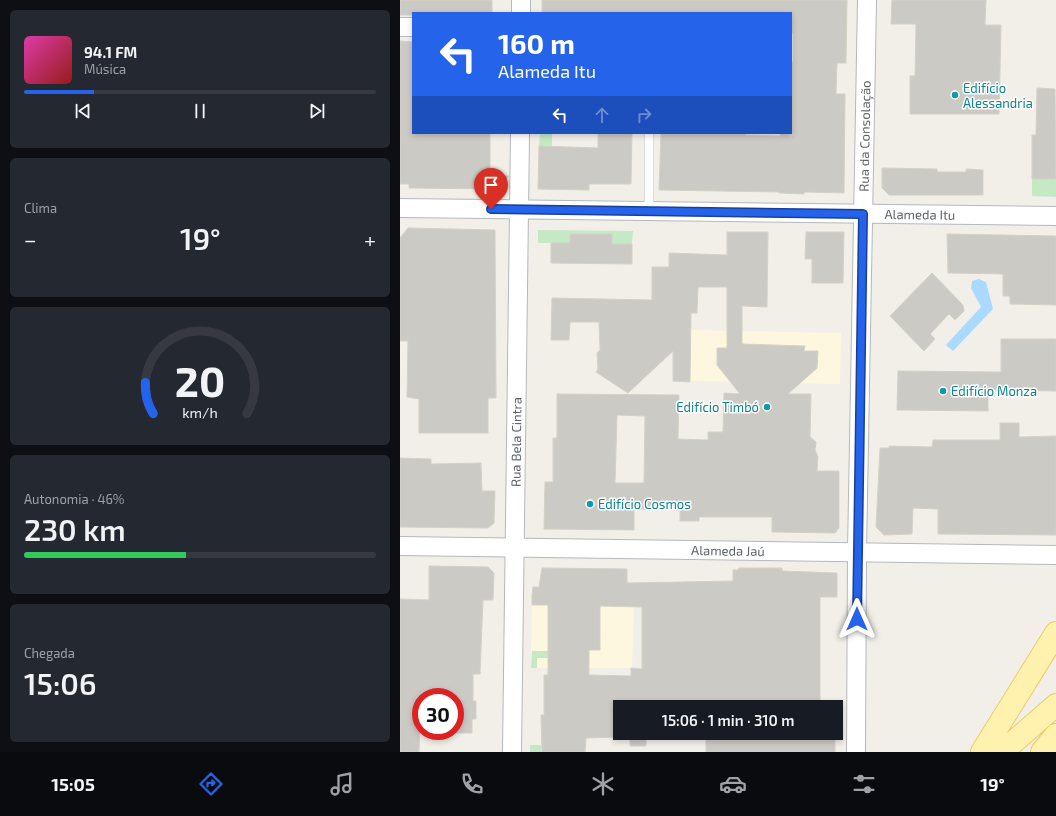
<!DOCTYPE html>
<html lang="pt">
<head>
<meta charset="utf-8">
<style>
  :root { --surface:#171b24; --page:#242831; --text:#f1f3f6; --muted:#9ea1a6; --line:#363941; --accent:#2563eb }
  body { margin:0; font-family:"Exo 2",sans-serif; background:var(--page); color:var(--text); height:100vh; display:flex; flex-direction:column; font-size:15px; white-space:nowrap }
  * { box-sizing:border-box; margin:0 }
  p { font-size:13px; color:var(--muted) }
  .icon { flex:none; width:22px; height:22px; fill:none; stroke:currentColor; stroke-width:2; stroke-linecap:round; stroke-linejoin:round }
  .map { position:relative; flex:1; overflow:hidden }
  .drawer { display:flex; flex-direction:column; gap:10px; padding:10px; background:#0d0f14; width:400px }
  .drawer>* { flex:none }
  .hud { position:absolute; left:12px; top:12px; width:380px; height:122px; border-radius:0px; box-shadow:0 2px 6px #0003; background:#2563eb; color:#fff; overflow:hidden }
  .speed { position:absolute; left:12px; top:688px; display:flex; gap:8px; font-size:20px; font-weight:700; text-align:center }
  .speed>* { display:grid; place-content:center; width:52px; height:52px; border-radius:50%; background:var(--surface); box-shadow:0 2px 6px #0003; line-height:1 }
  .speed .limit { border:6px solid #d22; background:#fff; color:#111 }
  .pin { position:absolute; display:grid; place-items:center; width:34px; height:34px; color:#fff; margin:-41px -17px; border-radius:50% 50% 50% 0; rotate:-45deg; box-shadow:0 0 4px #0007 }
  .pin .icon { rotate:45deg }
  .me { position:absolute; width:44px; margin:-22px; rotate:0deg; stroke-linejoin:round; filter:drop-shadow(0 0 3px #0008) }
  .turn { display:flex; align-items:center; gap:14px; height:84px; padding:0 20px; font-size:18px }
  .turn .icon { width:52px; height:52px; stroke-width:2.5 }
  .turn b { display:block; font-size:28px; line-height:34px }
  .lanes { display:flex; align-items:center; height:38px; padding:0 20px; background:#0003; justify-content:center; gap:20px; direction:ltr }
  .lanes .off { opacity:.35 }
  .big { font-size:30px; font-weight:600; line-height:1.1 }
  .drawer .widget { flex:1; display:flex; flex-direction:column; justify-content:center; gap:6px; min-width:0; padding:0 14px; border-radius:6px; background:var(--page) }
  .drawer .dial { align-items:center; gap:0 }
  .dial svg { height:104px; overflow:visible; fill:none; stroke:var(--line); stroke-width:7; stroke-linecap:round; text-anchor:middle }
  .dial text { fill:var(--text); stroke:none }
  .song { display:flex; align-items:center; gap:12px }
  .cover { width:48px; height:48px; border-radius:6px; background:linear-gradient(135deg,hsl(320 70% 55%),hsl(0 70% 35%)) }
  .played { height:4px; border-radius:2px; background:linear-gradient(90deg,var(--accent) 20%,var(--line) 20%) }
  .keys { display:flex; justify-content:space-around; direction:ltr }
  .heat { display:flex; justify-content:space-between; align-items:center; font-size:22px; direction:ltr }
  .charge { height:6px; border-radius:3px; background:linear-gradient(90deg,#34c759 46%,var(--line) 0) }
  .trip { position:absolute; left:213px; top:700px; width:230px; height:40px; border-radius:0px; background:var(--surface); box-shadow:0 2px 6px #0003; font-weight:600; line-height:40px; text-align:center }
  .dock { display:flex; height:64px; justify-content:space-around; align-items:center; background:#090b0e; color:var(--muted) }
  .dock .icon { width:28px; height:28px }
  .dock .selected { color:var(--accent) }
  .dock b { font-size:18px; color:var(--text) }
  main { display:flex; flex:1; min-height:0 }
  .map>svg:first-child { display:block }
  .commercial { fill:#fef7e0 }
  .green { fill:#c5e8c5 }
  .water { fill:#aadaff }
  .building { fill:#cccac5; stroke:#d6d1c6; fill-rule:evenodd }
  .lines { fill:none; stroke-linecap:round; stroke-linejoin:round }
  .lane-casing { stroke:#b5b8bc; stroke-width:10 }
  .street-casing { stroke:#b5b8bc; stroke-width:20 }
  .primary-casing { stroke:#f2c960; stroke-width:24 }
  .lane { stroke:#fff; stroke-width:9 }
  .street { stroke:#fff; stroke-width:18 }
  .primary { stroke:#fff2af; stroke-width:22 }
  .route-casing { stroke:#184099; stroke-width:10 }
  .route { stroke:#2563eb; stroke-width:7 }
  .culture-dot { fill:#0f9aa8; stroke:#fff; stroke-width:1.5 }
  .labels { text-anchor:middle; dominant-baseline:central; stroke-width:3; stroke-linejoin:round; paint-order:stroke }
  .culture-label { font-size:13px; fill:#0d838f; stroke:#fff; text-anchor:start }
  .street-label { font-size:13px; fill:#5f6368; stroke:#fff }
</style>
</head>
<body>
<main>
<section class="drawer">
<div class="widget">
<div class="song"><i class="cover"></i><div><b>94.1 FM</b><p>Música</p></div></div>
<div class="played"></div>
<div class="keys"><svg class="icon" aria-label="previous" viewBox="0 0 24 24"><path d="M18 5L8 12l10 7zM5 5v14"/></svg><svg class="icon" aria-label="pause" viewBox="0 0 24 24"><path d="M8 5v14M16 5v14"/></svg><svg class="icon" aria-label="next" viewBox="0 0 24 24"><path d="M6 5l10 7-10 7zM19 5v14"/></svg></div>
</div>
<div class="widget"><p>Clima</p>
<div class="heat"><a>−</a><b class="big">19°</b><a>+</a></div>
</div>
<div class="widget dial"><svg viewBox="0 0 100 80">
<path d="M14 69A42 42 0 1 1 86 69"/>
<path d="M14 69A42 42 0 0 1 8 45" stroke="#2563eb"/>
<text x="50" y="56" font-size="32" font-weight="700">20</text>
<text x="50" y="72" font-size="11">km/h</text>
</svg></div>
<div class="widget"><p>Autonomia · 46%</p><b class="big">230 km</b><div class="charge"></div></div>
<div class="widget"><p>Chegada</p><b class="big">15:06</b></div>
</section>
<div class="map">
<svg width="656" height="752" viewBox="0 0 656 752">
  <rect width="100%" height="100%" fill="#f1efe8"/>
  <path class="commercial" d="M290 330 441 333 440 384 290 381Z
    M132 605 234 606 232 668H131Z"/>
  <path class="green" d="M140 133H152V147L139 146Z
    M632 179H656V197L632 196Z
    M138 230 233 231 232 244H212V234H170V243H138Z
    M132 651H161V658H137V668H131Z
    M130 745H141V752H130Z"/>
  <path class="water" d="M579 279 586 282 593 309 553 351 546 345 581 307 571 288 572 281Z"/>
  <path class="building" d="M0 0H92V13H13V15H0Z
    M142 0H447L446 63H437L436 94H445L444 193 404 192V194L379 193V192L259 190 261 133H345V135L380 136V133H391V62H393V33H391V13H142Z
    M492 0H586L585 25H601L599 114H510V76H515L516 24H491Z
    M0 41 13 42V133H90V176H109L95 189 9 188V184H0Z
    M637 88 655 89 656 179H632V135H636Z
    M198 133H232L231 184H189V190L138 189 139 146 198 148Z
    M482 168 537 169V172H566V169L583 170V195H489L482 188Z
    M8 228 95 230 96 398H88V433H19V399L7 397 8 341H0V238Z
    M327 232H368L367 307 342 306V344L405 346 404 351H418L417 368 388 394H411L410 437 416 442 415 450 418 457 417 471H439V528L435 533 372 532V517H299V521H280V510L234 509V530L144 529 145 482H153V438H157V394L279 395 278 439 308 440V432H323L324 393 340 394 317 365V348H327V287H298L297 313H291L290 382 273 381V351L228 393 196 372 198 369 197 353 200 350 199 322H170L169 340H151L152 298 252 300V267H269V253L327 255ZM217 415 245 416 244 483H215Z
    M406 232H444L443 283H412V259H405Z
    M170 234H212V244H232V264L151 263V243H170Z
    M547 234 656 236V305L610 304V296H603V274L548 273Z
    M532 273 563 305 564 311 555 320 549 314 530 334 535 339 524 351 490 316Z
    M601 339H656V391L588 390V411L497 410 498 371 601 372Z
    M600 423H619V437L656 436V535L538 534V509L513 508 512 534 484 535 476 527 480 448H489V446L532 447 533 440H600Z
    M0 458 31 459V464L81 463 82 491H95L94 523 88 528 0 527Z
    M29 566 88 567 94 573 93 600H83L80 674H73V701H76V719H72V733H55V697H21L19 752H0V599L29 600Z
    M142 568 227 569V583L333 581V570H338L339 568H382V571L437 573V597H420V707H220V737L186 738 185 752H142L141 715H144V675H148V605H132V596L133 587H139ZM200 606 242 607V669L231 668V676L189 675V650H200Z
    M230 733H246V746H230Z
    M306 733H435V752H306Z"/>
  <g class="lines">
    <g class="lane-casing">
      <path id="lane" d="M249 133V211"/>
    </g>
    <g class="street-casing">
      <g id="street">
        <path d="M121 13V0"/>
        <path d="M0 27H13"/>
        <path id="s1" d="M0 208 656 216"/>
        <path id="s2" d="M0 546 656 555"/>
        <path id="s3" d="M112 752 120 133"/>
        <path id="s4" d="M456 752 457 552 467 0"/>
      </g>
    </g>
    <g class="primary-casing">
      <path id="primary" d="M582 752 656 633
        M602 752 656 705
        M642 752 656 735"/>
    </g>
    <use href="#lane" class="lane"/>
    <use href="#street" class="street"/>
    <use href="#primary" class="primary"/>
  </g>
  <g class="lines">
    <g class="route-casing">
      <path id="route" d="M91 209 463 214 457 619"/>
    </g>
    <use href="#route" class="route"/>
  </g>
  <g class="culture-dot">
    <circle cx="555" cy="95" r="4"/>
    <circle cx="543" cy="391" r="4"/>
    <circle cx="367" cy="407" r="4"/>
    <circle cx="190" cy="504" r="4"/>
  </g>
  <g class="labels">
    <g class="culture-label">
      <text x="563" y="88">Edifício<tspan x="563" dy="15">Alessandria</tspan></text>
      <text x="551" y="391">Edifício Monza</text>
      <text x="359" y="407" text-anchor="end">Edifício Timbó</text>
      <text x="198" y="504">Edifício Cosmos</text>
    </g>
    <g class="street-label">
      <text stroke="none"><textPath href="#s4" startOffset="616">Rua da Consolação</textPath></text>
      <text stroke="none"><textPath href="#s1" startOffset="520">Alameda Itu</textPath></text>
      <text stroke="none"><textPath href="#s3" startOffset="310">Rua Bela Cintra</textPath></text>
      <text stroke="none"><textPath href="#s2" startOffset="328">Alameda Jaú</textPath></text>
    </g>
  </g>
</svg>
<div class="speed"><div class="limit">30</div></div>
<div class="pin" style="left:91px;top:209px;background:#d93025"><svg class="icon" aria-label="arrive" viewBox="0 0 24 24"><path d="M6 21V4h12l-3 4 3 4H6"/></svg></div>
<svg class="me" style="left:457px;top:619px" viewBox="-20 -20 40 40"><path d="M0-17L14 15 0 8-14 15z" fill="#2563eb" stroke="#fff" stroke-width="4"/></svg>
<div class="trip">15:06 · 1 min · 310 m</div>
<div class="hud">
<div class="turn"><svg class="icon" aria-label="left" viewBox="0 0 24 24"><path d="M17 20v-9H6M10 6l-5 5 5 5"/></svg><div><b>160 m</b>Alameda Itu</div></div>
<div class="lanes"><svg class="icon" aria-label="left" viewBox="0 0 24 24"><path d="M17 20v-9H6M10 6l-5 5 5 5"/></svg><svg class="icon off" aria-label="ahead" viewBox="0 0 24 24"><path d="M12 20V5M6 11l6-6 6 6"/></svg><svg class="icon off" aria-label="right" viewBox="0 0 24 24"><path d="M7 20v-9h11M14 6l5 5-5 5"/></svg></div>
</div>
</div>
</main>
<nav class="dock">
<b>15:05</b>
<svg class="icon selected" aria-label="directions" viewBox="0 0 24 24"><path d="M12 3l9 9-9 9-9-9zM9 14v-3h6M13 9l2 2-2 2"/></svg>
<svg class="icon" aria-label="music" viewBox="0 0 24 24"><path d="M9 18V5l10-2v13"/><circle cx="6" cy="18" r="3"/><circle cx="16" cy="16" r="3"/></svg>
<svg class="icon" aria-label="phone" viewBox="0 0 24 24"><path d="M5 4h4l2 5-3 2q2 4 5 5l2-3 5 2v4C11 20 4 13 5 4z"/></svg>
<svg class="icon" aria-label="climate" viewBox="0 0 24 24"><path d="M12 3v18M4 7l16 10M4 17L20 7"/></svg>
<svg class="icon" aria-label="car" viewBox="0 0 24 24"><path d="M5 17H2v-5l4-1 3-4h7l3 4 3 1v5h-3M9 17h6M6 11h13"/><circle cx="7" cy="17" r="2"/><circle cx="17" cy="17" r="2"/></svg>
<svg class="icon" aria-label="filters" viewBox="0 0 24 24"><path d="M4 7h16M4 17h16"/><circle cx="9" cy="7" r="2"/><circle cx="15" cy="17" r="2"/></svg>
<b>19°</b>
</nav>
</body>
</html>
